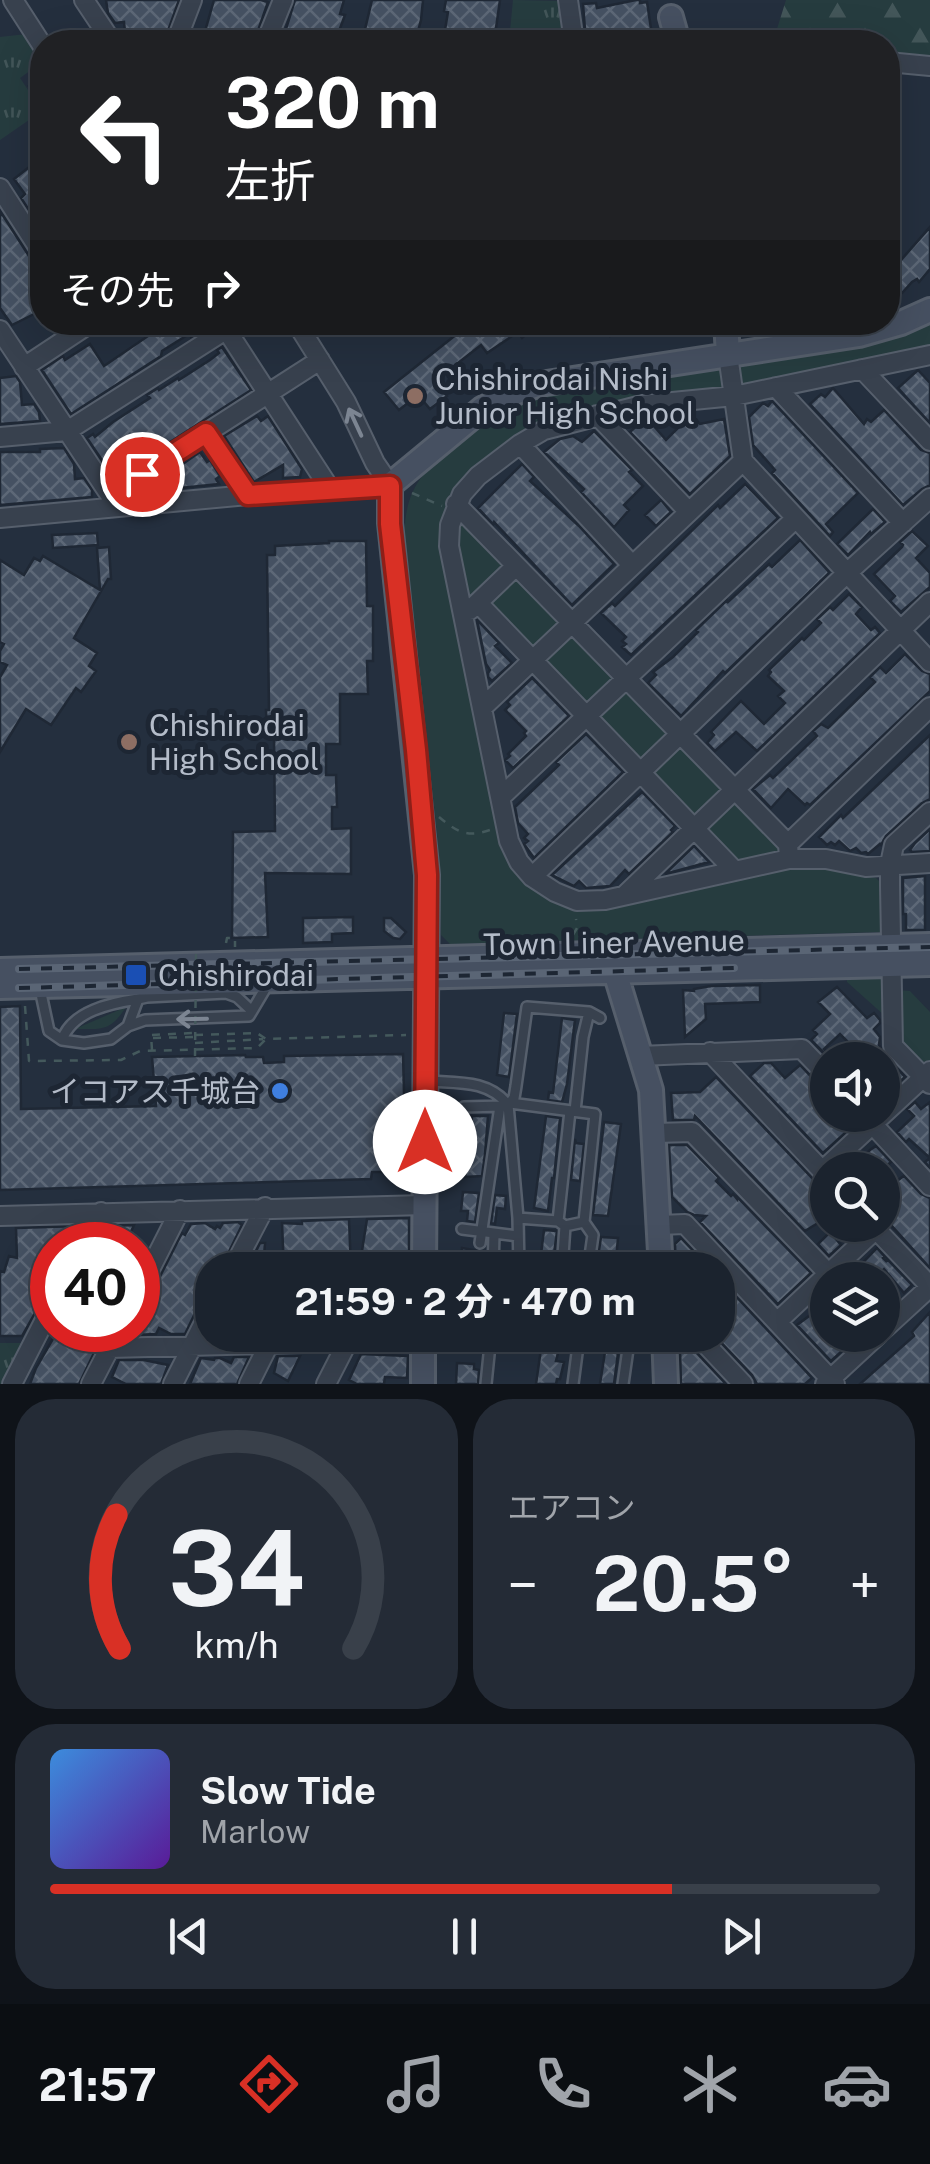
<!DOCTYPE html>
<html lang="ja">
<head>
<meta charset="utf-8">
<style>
  :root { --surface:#1b232e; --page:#242b36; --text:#f1f3f6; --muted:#a0a4aa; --line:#39404a; --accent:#d93025 }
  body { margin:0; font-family:"Public Sans","Noto Sans JP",sans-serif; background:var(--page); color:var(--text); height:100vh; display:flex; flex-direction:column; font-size:38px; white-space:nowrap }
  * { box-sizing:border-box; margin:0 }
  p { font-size:32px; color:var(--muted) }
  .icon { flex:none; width:55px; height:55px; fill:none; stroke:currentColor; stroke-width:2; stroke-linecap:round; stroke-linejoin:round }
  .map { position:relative; height:1384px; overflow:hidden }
  .panel { display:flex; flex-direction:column; gap:15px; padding:15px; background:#0f1319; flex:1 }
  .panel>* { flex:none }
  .banner { position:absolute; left:30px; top:30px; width:870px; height:305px; border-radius:40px; box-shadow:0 10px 40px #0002,0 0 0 2px var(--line); background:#202124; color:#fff; overflow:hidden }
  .tools { position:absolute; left:810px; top:1042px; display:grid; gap:20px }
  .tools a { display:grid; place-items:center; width:90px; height:90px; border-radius:50%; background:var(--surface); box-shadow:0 10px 40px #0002,0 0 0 2px var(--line); font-size:50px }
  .speed { position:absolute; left:30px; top:1222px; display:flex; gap:20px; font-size:50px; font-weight:700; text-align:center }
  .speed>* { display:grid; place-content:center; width:130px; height:130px; border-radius:50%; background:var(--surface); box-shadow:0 10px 40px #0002,0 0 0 2px var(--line); line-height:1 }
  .speed .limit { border:15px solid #d22; background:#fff; color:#111 }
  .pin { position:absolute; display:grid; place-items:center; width:85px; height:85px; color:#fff; margin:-42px; border:5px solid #fff; border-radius:50%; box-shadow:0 2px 10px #0007 }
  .me { position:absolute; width:110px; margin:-55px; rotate:0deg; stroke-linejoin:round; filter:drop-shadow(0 0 8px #0008) }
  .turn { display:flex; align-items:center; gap:35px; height:210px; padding:0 30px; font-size:45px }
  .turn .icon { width:130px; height:130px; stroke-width:2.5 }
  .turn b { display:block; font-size:70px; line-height:85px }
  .then { display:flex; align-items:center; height:95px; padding:0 30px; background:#0003; gap:20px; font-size:38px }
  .big { font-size:75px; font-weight:700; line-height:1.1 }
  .panel .tile { flex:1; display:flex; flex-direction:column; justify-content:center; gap:15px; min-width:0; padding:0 35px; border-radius:40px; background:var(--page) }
  .panel .dial { align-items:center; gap:0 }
  .dial svg { height:260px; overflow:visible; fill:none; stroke:var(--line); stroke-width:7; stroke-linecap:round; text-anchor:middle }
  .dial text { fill:var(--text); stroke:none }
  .song { display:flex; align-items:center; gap:30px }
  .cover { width:120px; height:120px; border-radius:15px; background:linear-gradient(135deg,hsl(210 70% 55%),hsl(270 70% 35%)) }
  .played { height:10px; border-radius:5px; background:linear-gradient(90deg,var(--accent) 75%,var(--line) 75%) }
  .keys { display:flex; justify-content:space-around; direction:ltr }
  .heat { display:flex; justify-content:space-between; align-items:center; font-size:55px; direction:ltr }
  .panel .tiles { flex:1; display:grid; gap:15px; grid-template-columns:1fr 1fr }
  .tile:last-child { grid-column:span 2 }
  .trip { position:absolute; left:195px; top:1252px; width:540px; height:100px; border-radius:40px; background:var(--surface); box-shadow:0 10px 40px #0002,0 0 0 2px var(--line); font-weight:700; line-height:100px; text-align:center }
  .menu { display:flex; height:160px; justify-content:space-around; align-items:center; background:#0b0e12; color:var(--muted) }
  .menu .icon { width:70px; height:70px }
  .menu .current { color:var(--accent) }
  .menu b { font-size:45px; color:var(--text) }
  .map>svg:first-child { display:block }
  .grass { fill:#263c3f }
  .forest { fill:url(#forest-firs) }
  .park { fill:url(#park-tufts) }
  .building { fill:url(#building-cross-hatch); stroke:#1f2835; stroke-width:2.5 }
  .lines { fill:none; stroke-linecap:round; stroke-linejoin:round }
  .lane-casing { stroke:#565f6c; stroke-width:14 }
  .street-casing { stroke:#565f6c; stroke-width:22 }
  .secondary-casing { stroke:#565f6c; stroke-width:28 }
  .path { stroke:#44595c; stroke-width:2.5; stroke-dasharray:8 8; stroke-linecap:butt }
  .lane { stroke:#38414e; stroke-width:9 }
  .street { stroke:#38414e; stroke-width:18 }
  .secondary { stroke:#465061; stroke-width:22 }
  .rail-casing { stroke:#5a6575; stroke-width:8 }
  .rail { stroke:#1d2633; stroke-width:4; stroke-dasharray:11; stroke-linecap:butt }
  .path-bridge { stroke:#44595c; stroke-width:2.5; stroke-dasharray:8 8; stroke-linecap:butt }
  .oneway { stroke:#7c8592 }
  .route-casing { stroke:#8d1f18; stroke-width:25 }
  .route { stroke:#d93025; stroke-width:18 }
  .education-dot { fill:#8d6e63; stroke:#1d2633; stroke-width:4 }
  .transit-dot { fill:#1a4fb4; stroke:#1d2633; stroke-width:4 }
  .shop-dot { fill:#3f7fe0; stroke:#1d2633; stroke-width:4 }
  .labels { text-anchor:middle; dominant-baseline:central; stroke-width:10; stroke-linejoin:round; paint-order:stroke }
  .poi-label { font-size:30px; fill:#b4bcc9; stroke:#1d2633; text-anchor:start }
  .street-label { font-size:30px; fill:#b4bcc9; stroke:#1d2633 }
</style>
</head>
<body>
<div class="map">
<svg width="930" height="1384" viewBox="0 0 930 1384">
  <defs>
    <pattern id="forest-firs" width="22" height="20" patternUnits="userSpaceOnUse" patternTransform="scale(2.5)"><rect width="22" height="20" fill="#263c3f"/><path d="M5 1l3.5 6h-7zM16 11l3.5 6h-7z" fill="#435659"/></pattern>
    <pattern id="park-tufts" width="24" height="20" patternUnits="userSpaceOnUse" patternTransform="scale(2.5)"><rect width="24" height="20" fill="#263c3f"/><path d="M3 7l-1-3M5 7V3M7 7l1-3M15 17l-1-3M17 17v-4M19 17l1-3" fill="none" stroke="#435659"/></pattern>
    <pattern id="building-cross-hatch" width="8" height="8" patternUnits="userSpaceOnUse" patternTransform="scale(2.5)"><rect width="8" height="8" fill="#455162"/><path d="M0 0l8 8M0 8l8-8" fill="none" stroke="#5d6877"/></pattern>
  </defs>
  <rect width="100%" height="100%" fill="#242f3e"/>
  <path class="grass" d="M930 323V347L750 386 743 383 740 366 884 341Z
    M722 368 725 383 720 389 620 401 542 421 518 437 452 496 442 526 441 541 444 565 503 845C526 882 529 892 572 908L800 866 828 868 876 878 880 882 882 932 450 944 441 935 437 833 405 544C402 498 418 473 453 446 473 430 494 415 518 405 547 393 578 390 608 385 646 380 684 374 722 368Z
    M457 520H465L507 562 471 601 466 599 458 562Z
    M514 575 564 620 531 653 482 603Z
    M567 631 617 674 616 680 585 709 536 660Z
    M622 687 671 732 640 766 592 716Z
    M677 742 724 787 723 792 692 822 644 773Z
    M732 797 784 850 732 862 699 829Z
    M847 979H885V1016L847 982Z
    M898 990 910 991 930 1012V1062L926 1066 920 1065 899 1042Z
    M126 1007C110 1032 102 1029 75 1029Z"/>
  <path class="forest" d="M786 0H930V59L888 55V42H773Z"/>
  <path class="park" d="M513 0 559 1 563 7 568 42H509Z
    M27 34 42 56V62L20 78 42 111 0 140V37Z
    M0 1343H25L5 1384H0Z"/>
  <path class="building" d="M106 0H179L164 42H126L124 22 115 23 108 13Z
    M214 0H261L268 2 254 42H236L238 37 206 28Z
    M295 0H344L340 14 345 15 335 42H282Z
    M372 0H423L421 20 415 42H362Z
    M446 0H500L494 42H443L448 12 444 11Z
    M636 0H640V3L647 2 653 42H586L583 4 596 3 597 8Z
    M42 77V106L29 86Z
    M42 157V206L33 212 31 208 29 210 21 198 25 194 14 179Z
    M0 211 36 267 39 265 42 272V310L12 325 0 308Z
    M930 227V269L919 282 917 279 912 282 902 293H888V283L898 270 895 267Z
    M148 322H210V325L191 337 189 334 162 351 161 356 71 414 42 370 63 356 65 360 90 344 104 366 154 332Z
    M472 322H530L528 324 532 330 522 338 518 332 487 353 481 345 435 381 447 396 430 409 418 395 399 410 384 392Z
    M600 322H627L610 336Z
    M222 347 251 390 114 478 87 438 93 434 95 437 113 422 150 398 147 395 158 388 159 390 178 378 179 380 210 360 219 353 217 350Z
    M918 370 930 383V423L898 388Z
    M16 376 20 382 22 405 34 404 39 412 40 421 0 424V378Z
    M833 388 864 424 867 419 871 422 884 410 921 450 930 453V485L922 489 903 505 810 404 821 394 825 397Z
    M772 401 858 493 826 524 833 532 830 536 772 473 775 470 753 445 749 417 763 403 768 406Z
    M691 415 700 424 724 419 730 456 690 494 630 432 646 417 666 440Z
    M257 416 261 421 268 416 302 469 300 477 283 478V465L254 482 224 436Z
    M594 431 632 470 629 472 643 486 624 505 629 510 614 527 581 492 584 489 544 452 560 439 573 436 582 442Z
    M64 448 74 464 75 479 84 478 92 490V497L0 505V452H40V449Z
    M200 452 207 462 210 460 220 476 216 479 219 484 142 492Z
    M522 464 534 477 530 481 579 526 614 564 572 605 494 522 493 524 478 508Z
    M745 484 778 518 631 655 622 647 626 644 622 641 626 637 601 613 612 603 615 606 718 505 720 508Z
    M661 500 671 512 656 526 645 515Z
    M873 509 885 522 871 534 870 532 848 555 837 544Z
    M912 531 928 546 916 558 930 573V587L901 612 890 601 895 596 874 574 902 547 903 545 900 542Z
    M97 533 98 545 53 548 52 535Z
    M800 540 829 572 828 574 725 673 723 671 681 716 648 683 656 675 653 672 673 657 698 632 696 630 727 600 728 602 769 564 772 567Z
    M329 541H366L367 606H373V661H367L368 694H340V744H326V775H336L337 807H332V829L351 828V874L265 873 268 937 232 938 233 832 275 831 274 735H267L266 710H269L267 555H275V546L329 543Z
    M109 547 111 579H108L74 638 97 653 89 666 96 671 81 692 76 688 51 725 26 709 0 752V677L7 665 0 662V651L4 644 0 642V560L24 575 34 558 40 561 43 556 100 590 97 548Z
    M849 594 862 607 856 614 871 630 875 627 880 633 757 751 736 732 715 751 707 743 714 735 711 732 741 701 764 724 785 703 778 696 784 691 768 676 771 672 769 670 802 638 804 640 821 623 817 619 830 607 833 610Z
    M477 620 499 643 495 646 512 663 492 681 488 677V673L490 670 486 664Z
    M905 654 922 671 930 674V691L810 805 807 803 805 805 788 789 771 808 753 789 770 775 773 778 817 736 813 731 821 724 828 728 875 682 870 677 880 667 886 673Z
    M532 678 569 716 513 768 505 760 510 756 508 754 526 736 524 733 526 731 505 710 510 705 507 702Z
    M586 734 623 772 534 858 524 844 528 841 524 838 528 834 518 823 515 807 559 765 556 762Z
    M930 735V799L922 803 886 836 881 845 880 844 868 854 866 852 861 853 856 848 850 851 839 841 835 845 831 842 827 845 819 837 841 815 843 818Z
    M642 792 675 826 671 830 673 832 629 874 625 870 610 886 586 888 579 881 574 886 552 875Z
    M930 829V851L912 852 910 850 915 843Z
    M694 846 709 862 665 874Z
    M925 876V930H906V914H903V878Z
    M353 917V933L332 934V942L303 943V918Z
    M384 918H391L406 932 400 939 393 938 384 931Z
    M760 985V1002L705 1004 706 1019 685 1037 683 990 694 991V989L711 986Z
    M837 987 867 1018 874 1013 880 1020V1023L874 1029 880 1037 879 1045 892 1067 895 1066 905 1077 882 1098V1060H843L855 1049 840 1034 824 1049 828 1053V1057L811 1040 817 1034 813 1030 830 1014 818 1002Z
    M20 1006 21 1109 156 1106 152 1057 245 1055 246 1057H263L264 1063 284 1062V1056L403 1054 406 1172H372L371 1179 0 1190V1007Z
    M504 1013 517 1014 509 1077 497 1075Z
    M562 1018 575 1020 567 1084 562 1102 548 1100 549 1092 553 1093Z
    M764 1063H771L785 1078 800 1065 819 1085 828 1088V1101L821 1107 828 1115 839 1123 847 1115H852L855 1124 823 1153 750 1076Z
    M716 1077 814 1180 828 1191V1215L821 1221 805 1231 695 1116 694 1120H673L671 1093 700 1092Z
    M915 1102 921 1109 930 1102V1168L925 1162 930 1158 909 1139 906 1142 897 1132 914 1116 907 1109Z
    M472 1116H488L485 1154 482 1176 465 1177Z
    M546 1116 560 1118 554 1178H552L548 1211 534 1208Z
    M604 1122 621 1124 608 1216 593 1215Z
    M575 1139 576 1143 584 1144 580 1181 571 1180Z
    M669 1145H687L719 1178 716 1181 731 1196 733 1194 737 1199V1197L811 1273 778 1304 700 1222 706 1216 694 1215 687 1212 672 1197Z
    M876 1146 891 1162 882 1170H849L870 1150Z
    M904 1176 921 1194 930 1198V1268L882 1215V1198L893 1188 891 1185Z
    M463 1192 479 1193 475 1222 467 1221 468 1211H461Z
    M495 1195 506 1196 505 1209 497 1208 495 1224 491 1223Z
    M409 1218V1256L393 1257 392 1270H359L367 1219Z
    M349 1219 351 1270H284L282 1223 302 1224V1221Z
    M238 1222 242 1225 220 1270H212V1291L201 1301 185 1334H171L159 1328 156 1334 135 1335 138 1330V1313L145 1317 157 1297 151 1294 182 1233 185 1235 191 1224 205 1223 215 1229 217 1226 220 1228 223 1223Z
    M134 1225 125 1245H104L113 1226Z
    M80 1226 72 1245H52V1281L47 1278 44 1297 22 1336H0V1271L4 1272 9 1256 17 1258 16 1228Z
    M544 1230 557 1231 552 1270H539Z
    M830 1232 841 1245 829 1256 818 1244Z
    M601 1237 618 1238 615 1270H596Z
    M681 1238 700 1258 694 1265V1270H676L675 1244Z
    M260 1243H265L263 1270H247Z
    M462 1248 479 1251V1259H483L482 1270H449V1261L461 1260Z
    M877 1248 885 1257 883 1258 886 1261 887 1259 912 1285 904 1293 884 1269 876 1277 874 1274 868 1280H846Z
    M718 1277 812 1378 805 1384H757L752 1375 714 1335H718Z
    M828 1302V1324L822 1329 842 1351 831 1361 797 1325Z
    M930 1312V1384H860L914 1336 912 1332Z
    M58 1330H105L79 1384H30L36 1368Z
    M451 1335H469L468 1348 450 1347Z
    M541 1349 558 1353 556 1361 564 1362 560 1379H557L556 1384H536Z
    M694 1350 726 1384H681L680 1351Z
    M605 1352 618 1353 614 1384H600Z
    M361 1354 408 1356 407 1378 385 1377 384 1384H357L349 1380Z
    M278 1356H300L288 1381 274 1373Z
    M234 1357H249L237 1384H190L201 1358 214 1360 215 1358H220L231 1363Z
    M119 1360H144L168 1365 161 1384H126L112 1377Z
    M457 1363 474 1364V1369L479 1370 478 1384H456Z"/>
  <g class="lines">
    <g class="lane-casing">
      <path id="lane" d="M40 989 49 1031 62 1040 84 1043 111 1039 128 1026 145 1020 249 1016 268 984
        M128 1026 138 999 147 997 226 993 237 997 252 1011
        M62 1040C72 1011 111 1003 138 999
        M429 1081C458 1083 489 1080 508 1105
        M510 1103 595 1114 584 1222 593 1235 588 1270
        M464 1107 502 1106
        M575 1111 583 1037 589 1012
        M518 1218 558 1221 565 1226 584 1222
        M558 1221 570 1111
        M462 1229 518 1236
        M480 1243 500 1106
        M493 1270 494 1234
        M519 1270 518 1218 508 1105 514 1098 516 1086 527 1007 589 1012 600 1018
        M562 1270 565 1226
        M526 1335 627 1346
        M486 1384 491 1335
        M573 1384 579 1338
        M623 1384 630 1335"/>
    </g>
    <g class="street-casing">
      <path id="street" d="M13 0 42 45
        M84 0 112 42
        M568 0 574 42
        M176 42 192 0
        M266 42 283 0
        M888 62 930 66
        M0 188 42 253
        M296 322 346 402 375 463 390 485
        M222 323 330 489
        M0 330 116 504
        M728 355 743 461 930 662
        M930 355 734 396 642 405 544 430 520 444 478 476 462 494 450 525 449 546 509 841 519 862 532 877 555 892 577 901 605 900 789 859H826L866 867 930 863
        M24 367 92 322
        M862 369 930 441
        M776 387 903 523
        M597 415 689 512
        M207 433 248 495
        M0 437 67 431 227 329
        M520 444 632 565
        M110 495 320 360
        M456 504 788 844 789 859
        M0 518 248 495 390 485
        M478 603 735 871
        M470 610 516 566
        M482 708 743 461
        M502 796 796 518
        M930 812 894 845 890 864V886L893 1046 930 1084
        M788 844 930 707
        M532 877 847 573 930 498
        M625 895 930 602
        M710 1052 828 1177
        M640 1056 802 1049 828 1076
        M864 1115 930 1186
        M655 1133 692 1132 828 1273
        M822 1171 930 1071
        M0 1216 425 1205
        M659 1225 685 1224 835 1384
        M872 1225 930 1286
        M84 1245 101 1212
        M232 1270 265 1207
        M138 1293 180 1210
        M777 1322 876 1229
        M882 1331 930 1287
        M697 1335 743 1384
        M109 1348 423 1340
        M12 1384 52 1306
        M91 1384 119 1330
        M173 1384 212 1307
        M249 1384 269 1344
        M326 1384 347 1343
        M825 1384 878 1335"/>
    </g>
    <g class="secondary-casing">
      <path id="secondary" d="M671 17 678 42
        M726 322 728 355
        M0 970 930 945
        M615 972 651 1090 661 1270
        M0 987 930 964
        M424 1270 427 875 390 523V485L482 409 509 395 540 384 859 335 901 323 930 310
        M664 1335 666 1384
        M423 1384V1335"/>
    </g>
    <path class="path" d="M412 493 442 506
      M439 817C457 832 467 838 490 830
      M573 935 577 928 576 919
      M226 943 227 938H235V947
      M25 1006 29 1061 121 1060 140 1051 257 1048 266 1039
      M195 1035 257 1033 266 1039 406 1035
      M153 1038 195 1037
      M195 1043 263 1039
      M152 1050 151 1035 193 1033"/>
    <use href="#lane" class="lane"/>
    <use href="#street" class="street"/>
    <use href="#secondary" class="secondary"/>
    <g class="rail-casing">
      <path id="rail" d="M19 969 930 947
        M19 988 734 968"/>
    </g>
    <use href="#rail" class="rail"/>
    <path class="path-bridge" d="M195 1056 196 954"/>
  </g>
  <defs><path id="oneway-shaft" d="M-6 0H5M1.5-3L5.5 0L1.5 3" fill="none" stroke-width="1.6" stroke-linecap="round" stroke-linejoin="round" transform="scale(2.5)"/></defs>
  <g class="oneway">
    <use href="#oneway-shaft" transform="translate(355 422) rotate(-115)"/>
    <use href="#oneway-shaft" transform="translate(192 1019) rotate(179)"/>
  </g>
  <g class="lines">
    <g class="route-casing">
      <path id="route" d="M142 474 206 433 248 495 390 486V524L416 750 427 875 425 1142"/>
    </g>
    <use href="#route" class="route"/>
  </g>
  <g class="education-dot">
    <circle cx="415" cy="396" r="10"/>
    <circle cx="129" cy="742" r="10"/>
  </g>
  <rect class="transit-dot" x="124" y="963" width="24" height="24" rx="5"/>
  <circle class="shop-dot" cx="280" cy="1091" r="10"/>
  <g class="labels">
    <g class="poi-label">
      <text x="435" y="379">Chishirodai Nishi<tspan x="435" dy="34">Junior High School</tspan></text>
      <text x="149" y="725">Chishirodai<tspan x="149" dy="34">High School</tspan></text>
      <text x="158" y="975">Chishirodai</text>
      <text x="260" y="1091" text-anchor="end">イコアス千城台</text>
    </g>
    <g class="street-label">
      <text transform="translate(614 942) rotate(-1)">Town Liner Avenue</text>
    </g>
  </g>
</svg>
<div class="tools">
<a><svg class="icon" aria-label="sound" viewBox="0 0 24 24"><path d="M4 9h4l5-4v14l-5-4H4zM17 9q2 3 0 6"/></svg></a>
<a><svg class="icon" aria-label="search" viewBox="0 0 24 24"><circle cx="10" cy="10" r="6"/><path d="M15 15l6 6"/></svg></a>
<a><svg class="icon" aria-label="layers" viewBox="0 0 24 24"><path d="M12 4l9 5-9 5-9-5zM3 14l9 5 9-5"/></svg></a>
</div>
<div class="speed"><div class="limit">40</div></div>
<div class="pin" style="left:142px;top:474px;background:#d93025"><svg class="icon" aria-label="arrive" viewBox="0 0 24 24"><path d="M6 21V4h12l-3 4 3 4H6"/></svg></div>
<svg class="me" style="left:425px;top:1142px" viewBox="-20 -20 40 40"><circle r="19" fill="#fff"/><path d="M0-13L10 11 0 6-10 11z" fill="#d93025"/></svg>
<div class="trip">21:59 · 2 分 · 470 m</div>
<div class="banner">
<div class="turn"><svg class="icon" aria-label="left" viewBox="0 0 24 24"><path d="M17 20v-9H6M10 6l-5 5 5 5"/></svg><div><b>320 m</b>左折</div></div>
<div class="then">その先<svg class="icon" aria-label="right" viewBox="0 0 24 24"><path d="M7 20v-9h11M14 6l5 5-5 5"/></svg></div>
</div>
</div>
<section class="panel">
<div class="tiles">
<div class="tile dial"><svg viewBox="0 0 100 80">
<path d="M14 69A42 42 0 1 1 86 69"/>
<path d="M14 69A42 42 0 0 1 13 28" stroke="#d93025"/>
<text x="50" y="56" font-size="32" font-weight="700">34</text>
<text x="50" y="72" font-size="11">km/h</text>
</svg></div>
<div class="tile"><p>エアコン</p>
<div class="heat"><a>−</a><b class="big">20.5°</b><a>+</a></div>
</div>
<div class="tile">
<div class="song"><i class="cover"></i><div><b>Slow Tide</b><p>Marlow</p></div></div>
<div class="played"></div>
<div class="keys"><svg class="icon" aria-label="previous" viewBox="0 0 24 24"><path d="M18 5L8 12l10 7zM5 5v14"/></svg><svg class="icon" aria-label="pause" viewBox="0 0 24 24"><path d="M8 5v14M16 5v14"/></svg><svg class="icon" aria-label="next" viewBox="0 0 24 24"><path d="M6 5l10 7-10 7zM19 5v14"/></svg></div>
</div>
</div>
</section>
<nav class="menu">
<b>21:57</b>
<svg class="icon current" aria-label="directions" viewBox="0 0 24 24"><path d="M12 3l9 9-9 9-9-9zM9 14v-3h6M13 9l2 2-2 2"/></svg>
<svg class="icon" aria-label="music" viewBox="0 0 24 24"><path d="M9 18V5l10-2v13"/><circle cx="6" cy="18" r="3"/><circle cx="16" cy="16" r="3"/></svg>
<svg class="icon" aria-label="phone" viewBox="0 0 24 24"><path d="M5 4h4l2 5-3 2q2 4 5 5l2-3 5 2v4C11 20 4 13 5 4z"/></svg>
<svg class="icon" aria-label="climate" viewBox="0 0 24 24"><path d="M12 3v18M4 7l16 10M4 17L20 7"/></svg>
<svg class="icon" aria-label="car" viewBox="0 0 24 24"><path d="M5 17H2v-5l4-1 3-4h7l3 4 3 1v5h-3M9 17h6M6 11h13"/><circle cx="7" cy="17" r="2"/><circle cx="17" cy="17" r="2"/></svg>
</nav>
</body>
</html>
